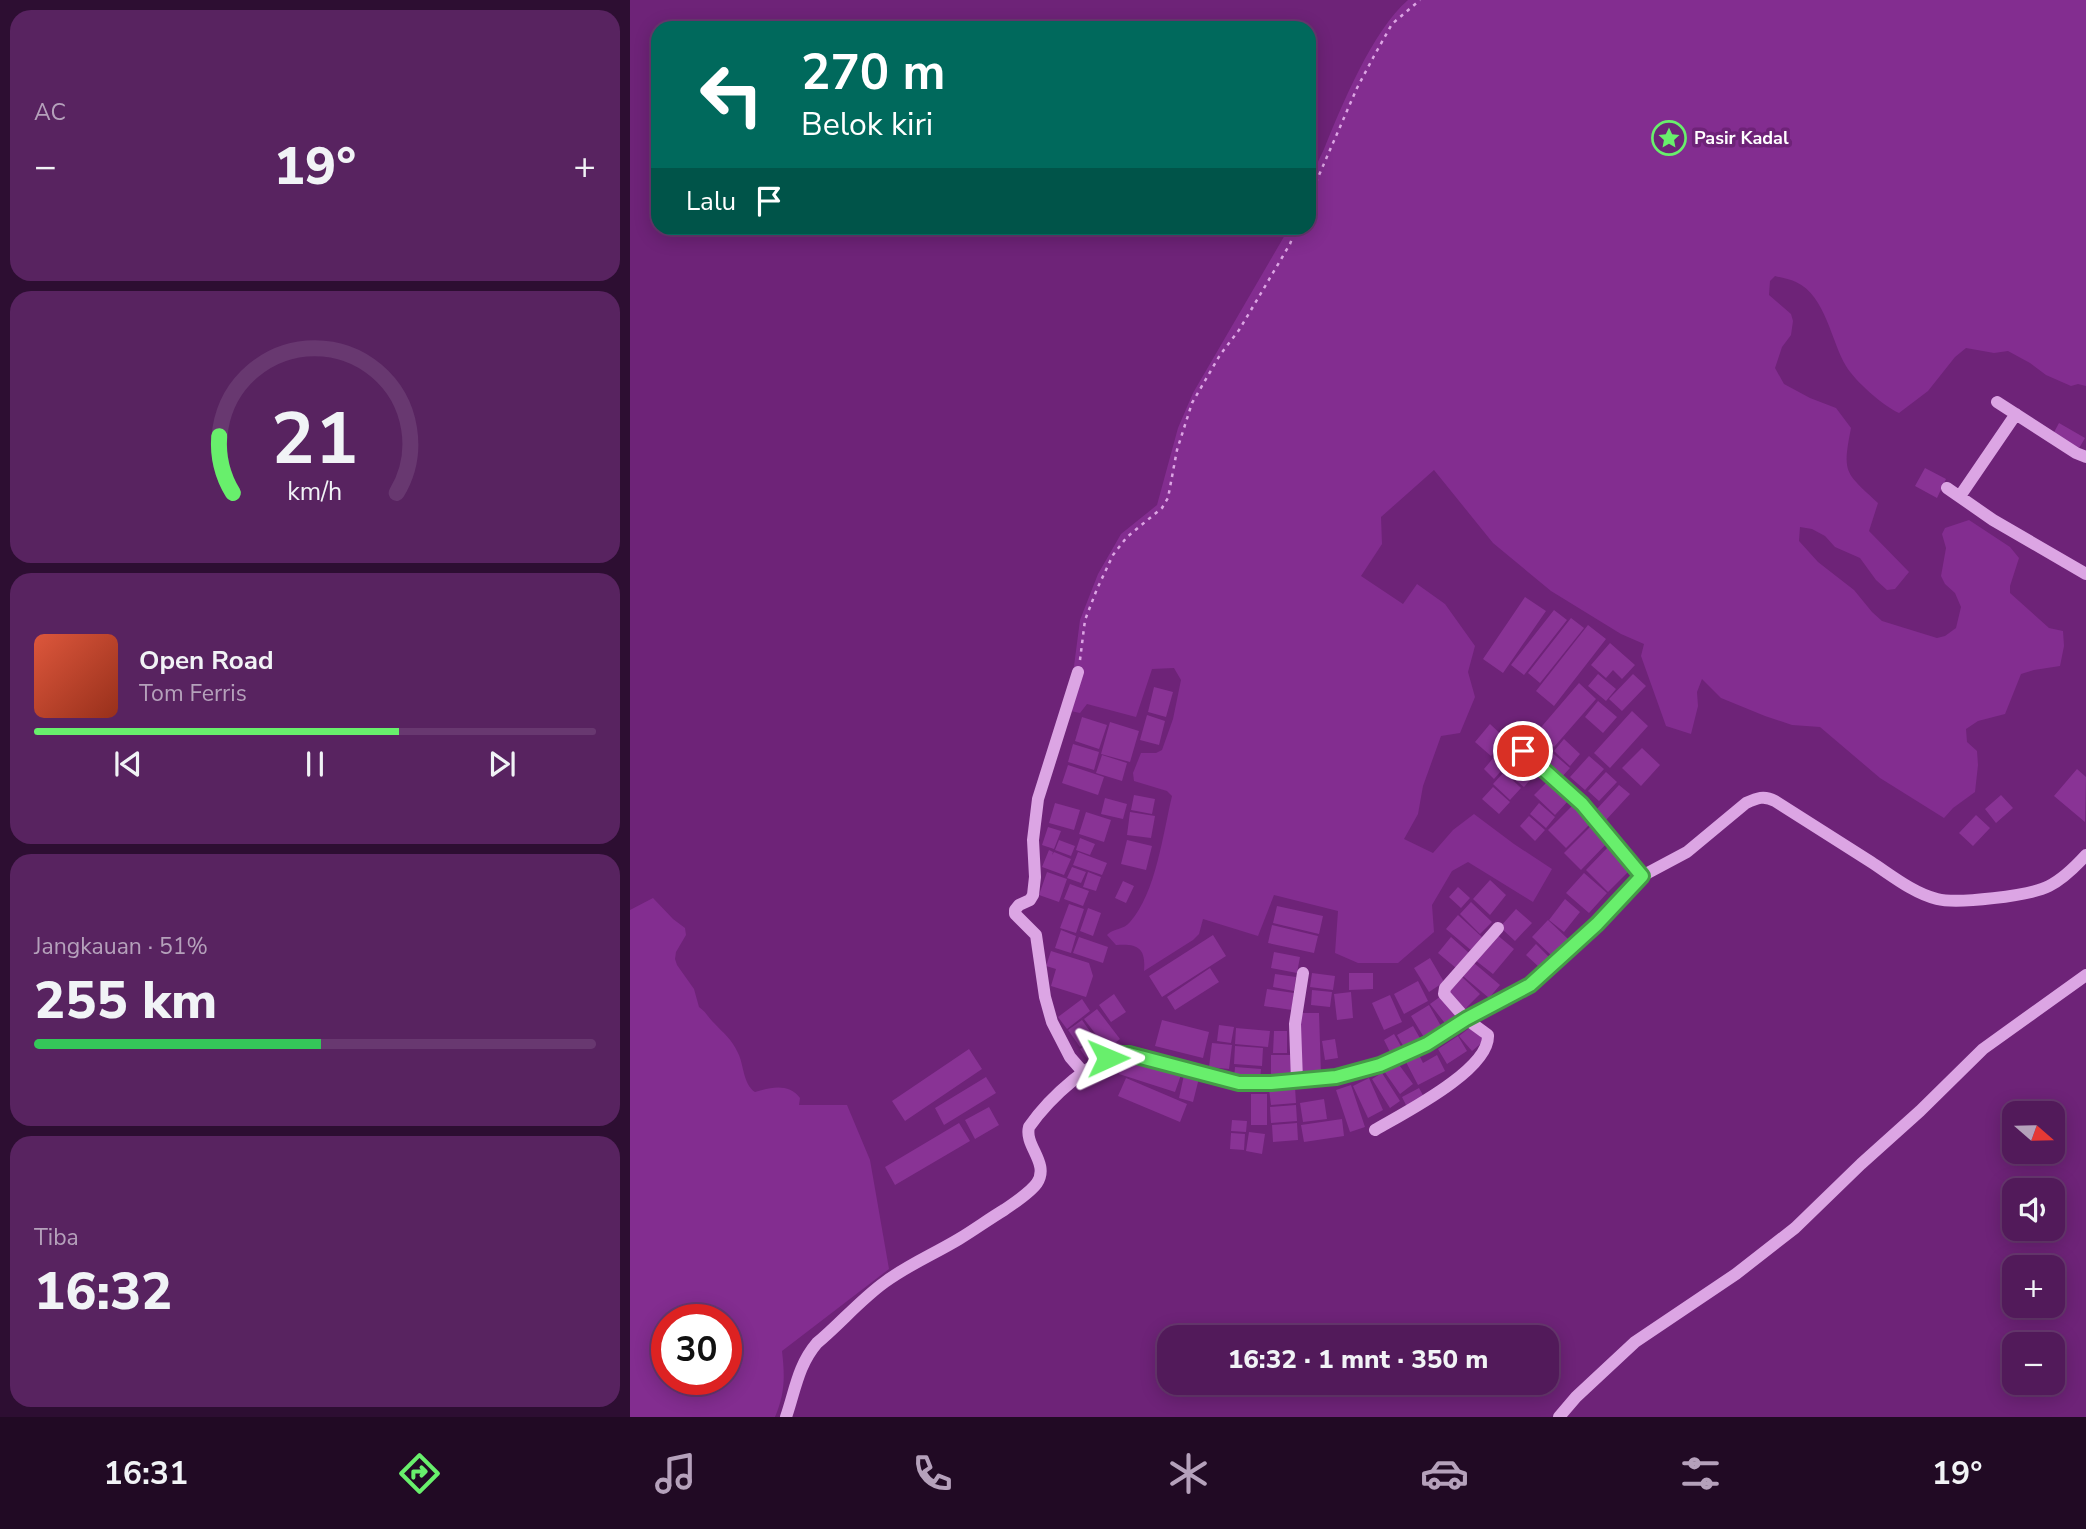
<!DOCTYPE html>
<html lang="id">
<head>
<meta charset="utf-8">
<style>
  :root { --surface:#521a5a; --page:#582360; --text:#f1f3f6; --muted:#b5a1bb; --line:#683870; --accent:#68ef6c }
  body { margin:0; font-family:"Nunito Sans",sans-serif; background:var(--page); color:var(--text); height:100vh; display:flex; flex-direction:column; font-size:26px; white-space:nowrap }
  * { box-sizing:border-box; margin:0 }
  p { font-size:23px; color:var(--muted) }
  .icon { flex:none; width:38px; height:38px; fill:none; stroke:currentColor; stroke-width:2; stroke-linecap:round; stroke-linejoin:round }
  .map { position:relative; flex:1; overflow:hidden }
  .drawer { display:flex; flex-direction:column; gap:10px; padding:10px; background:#2d0e32; width:630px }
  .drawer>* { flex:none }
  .top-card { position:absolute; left:21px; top:21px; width:665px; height:214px; border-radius:21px; box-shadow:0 4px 18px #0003,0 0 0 2px var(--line); background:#00695c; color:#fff; overflow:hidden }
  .needle { width:46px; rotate:110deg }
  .buttons { position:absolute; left:1372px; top:1101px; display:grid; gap:14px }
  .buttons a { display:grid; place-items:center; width:63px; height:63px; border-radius:14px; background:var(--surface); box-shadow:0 4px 18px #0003,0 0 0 2px var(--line); font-size:35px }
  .speed { position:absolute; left:21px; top:1304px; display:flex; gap:14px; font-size:35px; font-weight:700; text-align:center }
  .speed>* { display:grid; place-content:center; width:91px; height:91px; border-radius:50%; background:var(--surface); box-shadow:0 4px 18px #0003,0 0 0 2px var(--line); line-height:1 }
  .speed .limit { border:10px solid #d22; background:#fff; color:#111 }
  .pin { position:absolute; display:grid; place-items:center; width:60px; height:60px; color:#fff; margin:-30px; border:4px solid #fff; border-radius:50%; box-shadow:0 2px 7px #0007 }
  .me { position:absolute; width:77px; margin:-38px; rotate:89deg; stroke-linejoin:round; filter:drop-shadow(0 0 5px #0008) }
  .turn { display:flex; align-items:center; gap:24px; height:147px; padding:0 35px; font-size:32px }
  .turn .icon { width:91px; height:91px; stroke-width:2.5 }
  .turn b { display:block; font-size:49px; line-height:60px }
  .then { display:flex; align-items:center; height:66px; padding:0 35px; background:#0003; gap:14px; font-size:26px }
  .big { font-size:52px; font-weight:800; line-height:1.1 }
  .drawer .card { flex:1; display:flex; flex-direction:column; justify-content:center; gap:10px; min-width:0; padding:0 24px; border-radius:21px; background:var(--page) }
  .drawer .dial { align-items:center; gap:0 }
  .dial svg { height:182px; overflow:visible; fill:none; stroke:var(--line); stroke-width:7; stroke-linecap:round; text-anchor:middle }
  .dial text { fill:var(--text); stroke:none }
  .song { display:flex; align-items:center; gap:21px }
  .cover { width:84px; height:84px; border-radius:10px; background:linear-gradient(135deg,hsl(10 70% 55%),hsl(10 70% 35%)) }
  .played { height:7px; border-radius:4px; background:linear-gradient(90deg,var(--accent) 65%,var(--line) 65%) }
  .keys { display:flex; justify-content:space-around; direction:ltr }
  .heat { display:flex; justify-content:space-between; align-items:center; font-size:38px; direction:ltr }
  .charge { height:10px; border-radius:5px; background:linear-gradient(90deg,#34c759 51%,var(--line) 0) }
  .trip { position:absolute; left:527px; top:1325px; width:402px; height:70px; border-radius:21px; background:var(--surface); box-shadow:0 4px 18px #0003,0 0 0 2px var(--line); font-weight:800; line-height:70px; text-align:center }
  .dock { display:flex; height:112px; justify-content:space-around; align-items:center; background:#210a24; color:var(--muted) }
  .dock .icon { width:49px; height:49px }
  .dock .on { color:var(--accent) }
  .dock b { font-size:32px; color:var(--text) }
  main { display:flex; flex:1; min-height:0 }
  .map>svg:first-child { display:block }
  .green { fill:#832d90; fill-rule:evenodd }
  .building { fill:#893395 }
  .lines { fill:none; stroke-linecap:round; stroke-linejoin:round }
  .path { stroke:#dca5e4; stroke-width:2.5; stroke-dasharray:3.5 5; stroke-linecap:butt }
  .minor { stroke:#dca5e4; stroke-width:12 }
  .route-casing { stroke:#449b46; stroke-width:18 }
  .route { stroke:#68ef6c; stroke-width:12 }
  .labels { text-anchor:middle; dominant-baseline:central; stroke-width:7; stroke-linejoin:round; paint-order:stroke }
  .poi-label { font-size:18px; font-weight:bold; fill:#fff; stroke:#6e2378; text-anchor:start }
</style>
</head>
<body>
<main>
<section class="drawer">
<div class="card"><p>AC</p>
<div class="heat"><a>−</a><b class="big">19°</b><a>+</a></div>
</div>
<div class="card dial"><svg viewBox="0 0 100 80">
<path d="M14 69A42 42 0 1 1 86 69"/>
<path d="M14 69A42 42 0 0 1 8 44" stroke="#68ef6c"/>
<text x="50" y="56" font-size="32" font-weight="700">21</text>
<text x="50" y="72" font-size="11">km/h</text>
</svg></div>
<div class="card">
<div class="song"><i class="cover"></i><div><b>Open Road</b><p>Tom Ferris</p></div></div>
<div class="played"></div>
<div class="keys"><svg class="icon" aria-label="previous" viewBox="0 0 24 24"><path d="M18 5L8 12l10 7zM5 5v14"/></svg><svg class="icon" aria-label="pause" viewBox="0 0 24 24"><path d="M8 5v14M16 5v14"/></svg><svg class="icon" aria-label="next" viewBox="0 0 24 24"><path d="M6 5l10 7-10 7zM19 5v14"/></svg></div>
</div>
<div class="card"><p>Jangkauan · 51%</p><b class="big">255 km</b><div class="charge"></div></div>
<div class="card"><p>Tiba</p><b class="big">16:32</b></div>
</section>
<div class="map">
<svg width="1456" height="1417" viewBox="0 0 1456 1417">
  <rect width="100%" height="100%" fill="#6e2378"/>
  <path class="green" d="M778 0H1456V386L1448 384 1441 386 1416 375 1400 363 1378 351 1364 353 1336 348 1325 357 1298 391 1269 413C1253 406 1225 381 1216 366 1201 341 1196 296 1166 282 1160 279 1152 278 1145 276L1140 281 1139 295 1161 314 1163 321 1161 335 1152 347 1145 368 1154 384 1180 398 1206 408 1221 428C1212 474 1215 472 1248 503L1239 531 1279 572 1265 589 1257 590 1246 580 1230 558 1205 547 1195 536 1182 529 1170 527 1169 541 1188 562 1224 590 1242 612 1252 621 1307 638 1315 636 1326 628 1331 607 1325 593 1315 584 1311 576 1316 548 1312 534 1315 528 1339 520 1380 547 1389 558 1380 586V593L1419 628 1433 631 1434 646 1430 666 1404 670 1391 674 1375 714 1348 721 1336 729 1337 742 1347 751 1348 765 1345 792 1323 808 1314 818 1250 778 1190 727 1162 725 1135 716 1091 698 1072 679 1067 692 1068 706 1061 734 1036 726 1011 656 1014 644 991 634 921 591 863 543 804 470 751 517 752 544 731 576 773 604 787 584 815 604 845 646 838 672 845 697 830 733 811 736 793 786 788 814 774 839 803 853 823 830 844 814 884 844 922 869 903 902 838 862 822 871 802 905 804 932 768 963H728L705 953 708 911 644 895 628 936 573 919 569 934 563 940 514 971C516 949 509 943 486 945L477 935C483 928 494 930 500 922 526 893 533 833 542 796L537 791 504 781 503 773 511 753H526L532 750 543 719 551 680 544 668 522 669 506 717 457 704 450 713 431 709 444 666 450 620 468 574 491 534 527 505 548 428 563 393 659 228H679C679 214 676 197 679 184 682 173 689 160 694 149 712 105 742 31 778 0Z
    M23 898 43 919 55 928 56 935 46 952 45 959 47 965 64 989 69 1007C76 1012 78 1017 84 1023 94 1034 101 1038 108 1053 114 1065 113 1084 125 1092 141 1087 159 1083 170 1098L169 1105H217L240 1160 259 1269 152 1351C155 1377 155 1393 145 1417H0V910ZM37 1320H96V1379H37Z"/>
  <path class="building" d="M1429 423 1455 438 1448 450 1422 436Z
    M1295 468 1316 479 1307 498 1285 486Z
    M895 597 916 611 873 673 853 659Z
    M924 610 937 620 894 675 881 665Z
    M941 618 954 628 910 683 898 673Z
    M958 625 976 639 924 706 906 691Z
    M980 643 1005 665 992 679 983 670 976 678 961 665Z
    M968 674 986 689 976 701 958 686Z
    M1003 674 1016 686 992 711 979 699Z
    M949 683 966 699 924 747 907 732Z
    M524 687 543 692 536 717 518 712Z
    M968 701 987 717 973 733 955 717Z
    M1002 711 1018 726 980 768 964 753Z
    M517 715 535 721 529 745 510 740Z
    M452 717 477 725 469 749 445 741Z
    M480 722 509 731 500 762 471 754Z
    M860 724 876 739 861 756 845 742Z
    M934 739 950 754 940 766 924 751Z
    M443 744 469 752 464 770 438 762Z
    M875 744 886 754 864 779 854 769Z
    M1012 748 1030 765 1011 786 992 768Z
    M919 750 940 768 930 779 910 761Z
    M472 755 497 763 492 781 466 773Z
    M959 756 974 769 955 790 940 777Z
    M885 759 904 775 894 787 875 771Z
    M438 765 474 777 468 795 432 783Z
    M1447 769 1456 777 1455 822 1424 796Z
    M874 772 891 788 880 800 863 784Z
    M976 772 987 782 969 801 958 791Z
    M919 780 939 800 925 815 904 795Z
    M989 785 1000 794 976 820 966 810Z
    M863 787 880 802 869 814 852 799Z
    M504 795 525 799 522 814 501 810Z
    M1371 795 1383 808 1366 823 1355 809Z
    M475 798 497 804 493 819 471 814Z
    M425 803 450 810 444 830 419 823Z
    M909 803 925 817 916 828 900 814Z
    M944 804 962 822 936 848 918 830Z
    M456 812 481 820 474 842 449 834Z
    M500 812 525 816 521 838 497 835Z
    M1346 815 1360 828 1343 846 1329 833Z
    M899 816 915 830 905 841 890 826Z
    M963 824 980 840 951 870 934 853Z
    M418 827 431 831 424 849 412 845Z
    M450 838 465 844 460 855 446 850Z
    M429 840 445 846 441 856 425 850Z
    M497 840 522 846 516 870 491 864Z
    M981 844 1004 866 978 892 956 870Z
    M419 850 423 852 422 855 424 852 441 859 434 875 412 867Z
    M448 852 477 863 472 875 443 865Z
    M442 867 456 872 451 883 437 878Z
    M417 872 437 879 429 902 409 895Z
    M458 872 471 877 466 891 453 887Z
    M954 873 977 893 959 913 936 893Z
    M860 880 876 895 860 915 843 899Z
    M493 881 504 886 496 903 485 898Z
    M440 884 459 891 453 906 434 899Z
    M828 887 840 898 831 908 819 897Z
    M935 899 950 912 934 932 919 920Z
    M841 902 862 922 850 934 830 914Z
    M439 904 454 909 446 933 430 928Z
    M647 906 693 916 689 934 643 923Z
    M458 908 471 913 463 936 450 931Z
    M886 909 902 923 885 941 870 927Z
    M828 915 853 938 842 951 816 929Z
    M918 920 938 939 922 956 902 937Z
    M642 925 688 936 684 953 638 943Z
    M431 930 446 936 441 953 425 948Z
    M866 934 884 949 863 974 845 960Z
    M583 935 596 956 532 997 519 976Z
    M449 937 478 947 473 963 443 953Z
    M821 937 839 953 826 968 808 953Z
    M906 944 920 958 910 968 896 955Z
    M421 951 459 963 463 976 456 997 421 986 426 969 416 966Z
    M644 952 670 957 667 973 641 968Z
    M800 958 814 982 799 992 784 968Z
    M844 963 870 985 859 998 833 976Z
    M580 968 589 982 545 1010 537 997Z
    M682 973 705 976 703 990 680 987Z
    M719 973H743V989L719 990Z
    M645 974 666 977 664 991 643 987Z
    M832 977 850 994 835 1009 817 992Z
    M788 981 798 1001 774 1014 764 994Z
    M637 989 664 993 662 1010 634 1006Z
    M682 990 702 992 700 1007 681 1005Z
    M721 992 723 1018 707 1020 704 994Z
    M484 994 496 1012 481 1022 469 1005Z
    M760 995 772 1022 754 1030 742 1003Z
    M811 996 828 1017 817 1026 800 1004Z
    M452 999 460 1011 437 1029 428 1017Z
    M799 1005 812 1028 795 1039 781 1016Z
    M467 1009 490 1039 477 1049 454 1019Z
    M670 1013H689L691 1074 672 1075Z
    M452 1020 464 1037 450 1047 438 1030Z
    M532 1020 579 1032 573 1058 525 1046Z
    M589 1025 604 1027 601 1043 587 1041Z
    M783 1026 791 1040 775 1049 767 1035Z
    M842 1026 854 1041 842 1051 829 1036Z
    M606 1028 640 1031 638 1047 605 1044Z
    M644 1031H657V1053H643Z
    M764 1034 772 1048 761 1054 754 1040Z
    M828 1036 837 1051 817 1064 808 1049Z
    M465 1039 475 1053 460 1063 450 1049Z
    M705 1039 708 1058 695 1060 692 1041Z
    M582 1043 602 1045 599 1069 579 1067Z
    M605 1046 633 1048 632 1066 604 1064Z
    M339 1049 352 1069 275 1121 262 1101Z
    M641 1055H663V1077H641Z
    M789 1055 793 1063 807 1055 815 1071 788 1085 776 1062Z
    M495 1056 551 1075 545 1092 489 1074Z
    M767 1062 783 1084 770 1094 754 1071Z
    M605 1067 631 1069 630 1080 604 1079Z
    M752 1073 770 1101 760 1108 742 1079Z
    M554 1075 569 1078 563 1102 549 1098Z
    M356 1077 366 1093 314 1125 305 1108Z
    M496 1078 557 1104 550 1122 488 1096Z
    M739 1078 753 1110 738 1118 723 1086Z
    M721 1085 735 1127 720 1132 706 1090Z
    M665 1087 666 1103 641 1105 639 1089Z
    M789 1088 794 1097 777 1107 772 1097Z
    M621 1094H637V1125H621Z
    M694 1099 697 1119 673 1122 670 1103Z
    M666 1105 667 1121 641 1123 640 1107Z
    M359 1107 369 1125 345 1139 335 1120Z
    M712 1119 714 1136 674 1142 671 1125Z
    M602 1120 617 1121 616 1132 601 1131Z
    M329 1123 340 1141 265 1185 255 1167Z
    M667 1123 668 1140 643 1142 642 1125Z
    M619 1132 635 1134 632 1154 616 1151Z
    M601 1133 615 1134 614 1150 600 1149Z"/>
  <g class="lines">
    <path class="path" d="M679 198 727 88 744 56 762 24 790 0
      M450 660 455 620 467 589 483 555 497 537 532 508 538 498 547 450 562 403 590 355 609 330 624 305 660 244 666 228"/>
    <path class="minor" d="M1367 402 1446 453 1456 457
      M1317 488 1363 520 1456 574
      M1330 496 1386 414
      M448 672 408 799 403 840 405 877 403 895 400 900 389 905 385 910V914L406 935 415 997 422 1022 440 1057 453 1072
      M876 735 952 804 1012 876
      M667 1081 665 1024 673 973
      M745 1130C772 1114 860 1070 858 1035L836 1019 814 994 815 988 868 928
      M156 1417C165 1391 168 1365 187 1343 210 1324 230 1300 255 1282 278 1265 304 1254 329 1239 344 1230 359 1219 374 1210 384 1203 400 1193 407 1183 420 1163 394 1146 399 1127 417 1101 466 1052 499 1054L609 1083H641L706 1077 750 1065 797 1044 836 1019 900 985 967 924 1012 876 1057 852 1116 803C1127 798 1134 795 1145 801 1177 821 1209 842 1241 862 1261 875 1283 893 1307 899 1327 904 1400 896 1419 886 1433 879 1445 867 1456 855
      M929 1417 946 1397 1005 1342 1106 1274 1165 1228 1231 1164 1290 1111 1353 1049 1456 975"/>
  </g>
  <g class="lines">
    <g class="route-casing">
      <path id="route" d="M478 1058 491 1054H499L609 1083H641L706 1077 750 1065 797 1044 836 1019 900 985 967 924 1012 876 952 804 893 751"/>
    </g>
    <use href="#route" class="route"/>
  </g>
  <defs>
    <g id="sight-ring" transform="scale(1.75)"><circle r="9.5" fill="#6e2378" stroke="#68ef6c" stroke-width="1.5"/><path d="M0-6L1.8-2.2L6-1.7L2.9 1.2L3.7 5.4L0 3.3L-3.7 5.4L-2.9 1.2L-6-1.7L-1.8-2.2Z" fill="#68ef6c"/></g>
  </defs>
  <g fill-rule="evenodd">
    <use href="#sight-ring" x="1039" y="138"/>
  </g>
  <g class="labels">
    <g class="poi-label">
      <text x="1064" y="138">Pasir Kadal</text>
    </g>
  </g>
</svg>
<div class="buttons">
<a><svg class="needle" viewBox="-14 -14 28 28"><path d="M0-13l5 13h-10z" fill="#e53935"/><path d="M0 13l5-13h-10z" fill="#b5a1bb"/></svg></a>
<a><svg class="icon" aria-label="sound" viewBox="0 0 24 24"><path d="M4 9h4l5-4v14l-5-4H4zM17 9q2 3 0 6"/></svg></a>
<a>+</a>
<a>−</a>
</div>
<div class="speed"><div class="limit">30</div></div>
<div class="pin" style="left:893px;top:751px;background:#d93025"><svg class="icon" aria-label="arrive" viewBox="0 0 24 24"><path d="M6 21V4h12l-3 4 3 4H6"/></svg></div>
<svg class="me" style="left:478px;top:1058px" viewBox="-20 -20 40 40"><path d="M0-17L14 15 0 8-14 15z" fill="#68ef6c" stroke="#fff" stroke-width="4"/></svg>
<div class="trip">16:32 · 1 mnt · 350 m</div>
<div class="top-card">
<div class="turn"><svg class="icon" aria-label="left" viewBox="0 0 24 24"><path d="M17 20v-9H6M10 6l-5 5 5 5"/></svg><div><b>270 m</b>Belok kiri</div></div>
<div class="then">Lalu<svg class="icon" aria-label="arrive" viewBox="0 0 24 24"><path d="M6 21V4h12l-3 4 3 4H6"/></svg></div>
</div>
</div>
</main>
<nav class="dock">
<b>16:31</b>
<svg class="icon on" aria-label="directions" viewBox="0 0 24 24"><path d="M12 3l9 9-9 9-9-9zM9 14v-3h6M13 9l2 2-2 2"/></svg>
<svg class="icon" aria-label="music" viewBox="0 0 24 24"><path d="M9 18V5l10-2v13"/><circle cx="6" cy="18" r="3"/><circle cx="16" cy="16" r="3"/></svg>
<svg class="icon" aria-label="phone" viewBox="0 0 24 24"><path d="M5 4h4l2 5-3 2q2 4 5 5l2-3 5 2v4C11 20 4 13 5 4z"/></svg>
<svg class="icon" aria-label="climate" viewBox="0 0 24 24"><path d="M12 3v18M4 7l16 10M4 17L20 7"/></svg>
<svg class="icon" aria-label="car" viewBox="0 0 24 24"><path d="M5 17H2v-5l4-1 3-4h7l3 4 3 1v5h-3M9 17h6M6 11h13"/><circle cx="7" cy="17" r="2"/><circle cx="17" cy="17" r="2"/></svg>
<svg class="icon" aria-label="filters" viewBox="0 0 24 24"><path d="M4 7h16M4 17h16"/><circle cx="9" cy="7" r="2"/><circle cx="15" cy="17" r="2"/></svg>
<b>19°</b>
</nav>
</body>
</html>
